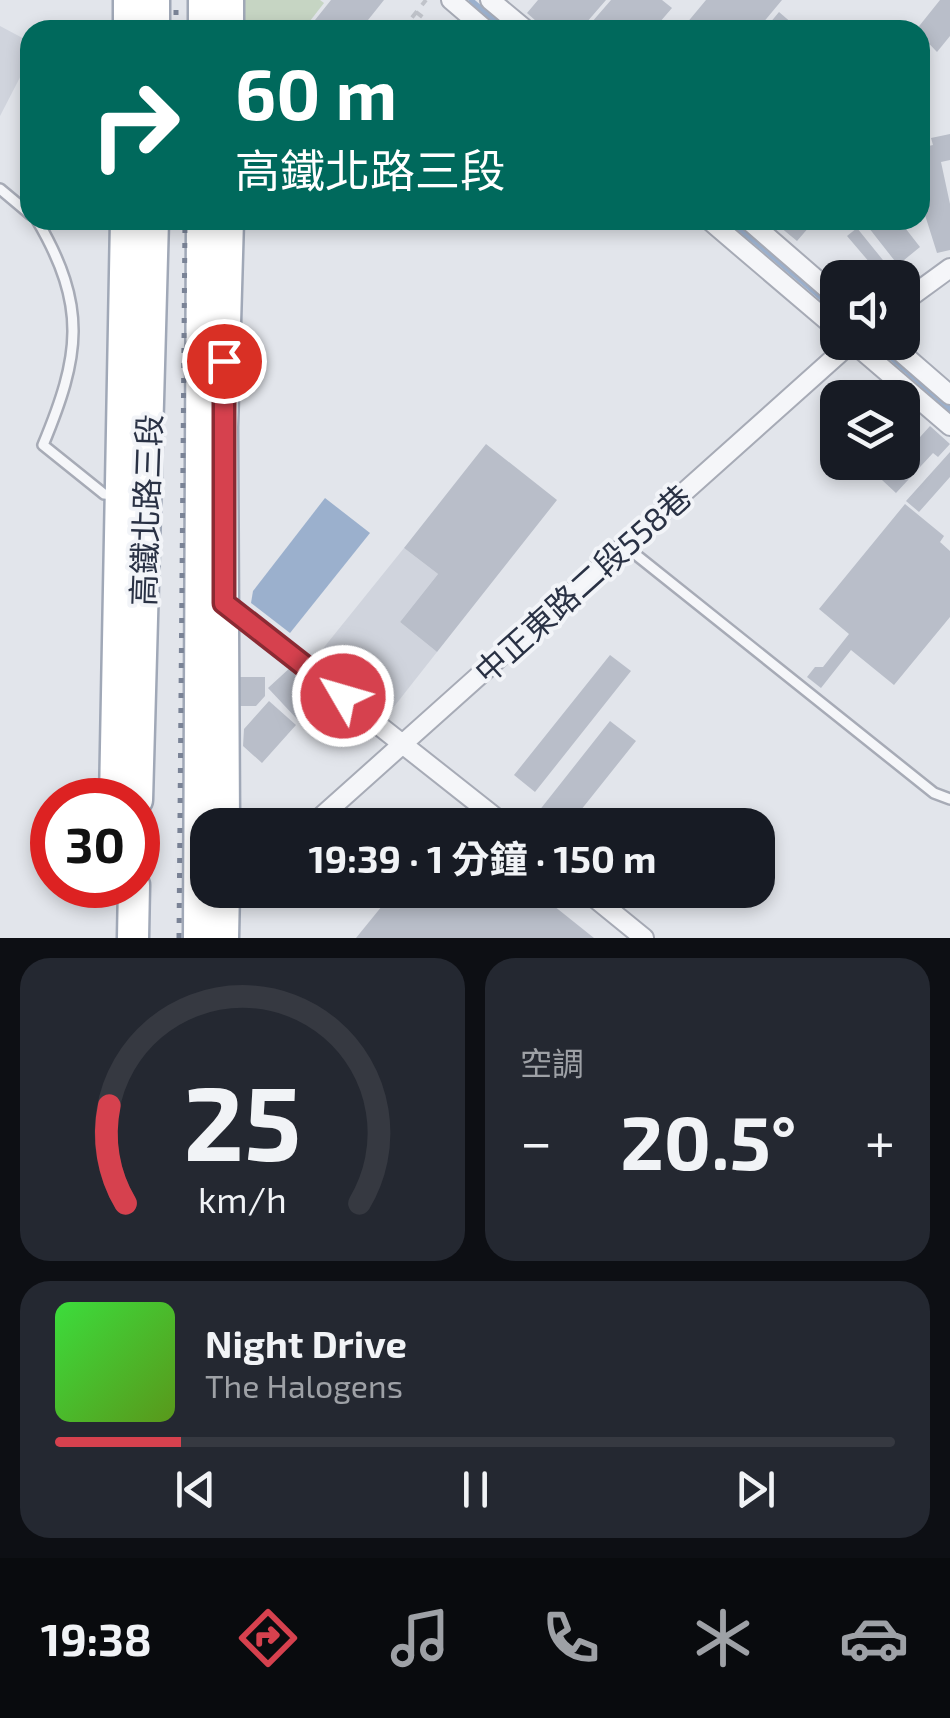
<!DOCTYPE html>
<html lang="zh-TW">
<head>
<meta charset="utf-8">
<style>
  :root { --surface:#171b24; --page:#242831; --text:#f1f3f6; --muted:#9ea1a6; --line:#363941; --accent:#d6414e }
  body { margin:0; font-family:"Exo 2","Noto Sans TC",sans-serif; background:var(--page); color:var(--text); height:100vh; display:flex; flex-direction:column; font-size:38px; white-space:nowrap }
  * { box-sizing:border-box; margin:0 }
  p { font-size:32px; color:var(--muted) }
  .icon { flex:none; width:55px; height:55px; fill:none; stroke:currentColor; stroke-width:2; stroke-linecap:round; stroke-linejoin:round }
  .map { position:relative; height:938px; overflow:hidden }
  .drawer { display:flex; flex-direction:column; gap:20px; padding:20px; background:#0d0f14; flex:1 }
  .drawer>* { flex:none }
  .guide { position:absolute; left:20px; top:20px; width:910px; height:210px; border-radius:30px; box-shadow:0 5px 15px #0003; background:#00695c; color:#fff; overflow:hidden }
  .buttons { position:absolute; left:820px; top:260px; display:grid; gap:20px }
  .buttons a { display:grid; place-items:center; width:100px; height:100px; border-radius:20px; background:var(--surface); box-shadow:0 5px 15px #0003; font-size:50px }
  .speed { position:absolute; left:30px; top:778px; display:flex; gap:20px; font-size:50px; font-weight:700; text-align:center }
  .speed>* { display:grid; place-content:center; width:130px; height:130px; border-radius:50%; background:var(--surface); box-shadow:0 5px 15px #0003; line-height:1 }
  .speed .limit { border:15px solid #d22; background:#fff; color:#111 }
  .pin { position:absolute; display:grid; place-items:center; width:85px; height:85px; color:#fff; margin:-42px; border:5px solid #fff; border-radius:50%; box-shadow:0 2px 10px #0007 }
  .me { position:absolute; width:110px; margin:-55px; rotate:308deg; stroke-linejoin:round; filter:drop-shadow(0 0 8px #0008) }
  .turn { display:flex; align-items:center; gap:35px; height:210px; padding:0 50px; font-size:45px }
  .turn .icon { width:130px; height:130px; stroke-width:2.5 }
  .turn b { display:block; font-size:70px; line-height:85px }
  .big { font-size:75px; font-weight:700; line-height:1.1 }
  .drawer .card { flex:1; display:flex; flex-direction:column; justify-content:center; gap:15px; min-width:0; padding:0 35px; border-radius:30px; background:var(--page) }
  .drawer .dial { align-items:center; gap:0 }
  .dial svg { height:260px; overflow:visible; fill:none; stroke:var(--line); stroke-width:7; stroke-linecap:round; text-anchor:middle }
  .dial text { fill:var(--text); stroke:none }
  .song { display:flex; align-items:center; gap:30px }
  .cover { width:120px; height:120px; border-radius:15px; background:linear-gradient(135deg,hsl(120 70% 55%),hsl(90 70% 35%)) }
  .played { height:10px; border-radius:5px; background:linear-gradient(90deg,var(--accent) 15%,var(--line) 15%) }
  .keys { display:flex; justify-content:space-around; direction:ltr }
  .heat { display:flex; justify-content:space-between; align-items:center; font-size:55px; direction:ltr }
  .drawer .tiles { flex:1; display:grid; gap:20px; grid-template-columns:1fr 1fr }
  .card:last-child { grid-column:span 2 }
  .trip { position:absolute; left:190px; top:808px; width:585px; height:100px; border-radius:30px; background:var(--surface); box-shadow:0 5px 15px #0003; font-weight:700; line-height:100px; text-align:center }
  .dock { display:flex; height:160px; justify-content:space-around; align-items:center; background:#090b0e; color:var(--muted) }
  .dock .icon { width:70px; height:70px }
  .dock .active { color:var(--accent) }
  .dock b { font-size:45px; color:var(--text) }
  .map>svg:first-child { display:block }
  .built { fill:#d0d4dd }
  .green { fill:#c6d5c3 }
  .water { fill:#9bb0cd }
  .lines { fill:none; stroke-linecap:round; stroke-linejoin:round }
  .stream { stroke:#9bb0cd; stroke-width:5 }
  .building { fill:#b9bec9 }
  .service-casing { stroke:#a7abb6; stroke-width:14 }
  .minor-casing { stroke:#a7abb6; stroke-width:22 }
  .primary-casing { stroke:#a0a8b7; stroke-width:35 }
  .path { stroke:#c0c3ca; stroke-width:4; stroke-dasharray:8 8; stroke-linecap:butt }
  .service { stroke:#f5f6f9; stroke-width:9 }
  .minor { stroke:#f5f6f9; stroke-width:18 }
  .primary { stroke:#fff; stroke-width:30 }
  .rail { stroke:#7a8396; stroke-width:5; stroke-dasharray:5 10; stroke-linecap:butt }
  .route-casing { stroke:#8b2a33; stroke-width:25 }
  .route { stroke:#d6414e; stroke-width:18 }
  .labels { text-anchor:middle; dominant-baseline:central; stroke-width:8; stroke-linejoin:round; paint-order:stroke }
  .street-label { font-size:32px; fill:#293144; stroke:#f2f4f8 }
</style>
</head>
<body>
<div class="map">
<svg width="950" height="938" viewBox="0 0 950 938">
  <rect width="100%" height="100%" fill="#e2e5eb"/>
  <path class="built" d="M0 26 30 42V58L0 116Z
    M404 548 438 574 400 622 437 652 389 713 317 656Z"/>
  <path class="green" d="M238 0H320L324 3 303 30H238Z"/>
  <path class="water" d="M325 498 370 533 290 633 251 603 253 591Z"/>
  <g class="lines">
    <path class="stream" d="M471 0 506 30
      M729 220 838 312
      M873 342 950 409"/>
  </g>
  <path class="building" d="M331 0H384L360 30H307Z
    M538 0H606L580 30H546L527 13Z
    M611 0H662L672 8 653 30H585Z
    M706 0H782L757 30H681Z
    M940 0H950V36L937 52 916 30Z
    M779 12 800 30H764Z
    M950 134V160L941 162 950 204V250L937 253 925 215 920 216V148L933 145 931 138Z
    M786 220H803L810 226 797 241 780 227Z
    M868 220H899L920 247 898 265 865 223Z
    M857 228 891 270 882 277 847 236Z
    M930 426 950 444 938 457 933 453 896 493 882 480 902 462V457Z
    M486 444 557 500 437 652 400 622 438 574 404 548Z
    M950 452V477L919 512 906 501Z
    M905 504 944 536 940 542 950 551V617L894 685 851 650 821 688 807 677 815 667H823L849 634 819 609Z
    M610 655 631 671 535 792 514 775Z
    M292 666 321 697 297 719 268 688Z
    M236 677H265V696L256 706H236Z
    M269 701 296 725 262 763 243 746 244 729Z
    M610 721 636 741 569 825H536L531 821Z
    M395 890H534L594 938H356Z"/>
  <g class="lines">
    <g class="service-casing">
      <path id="service" d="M0 189 30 214
        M37 220C88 307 80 356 43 445L104 494 115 495
        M625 546 934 793 950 799"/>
    </g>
    <g class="minor-casing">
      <path id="minor" d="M451 0 486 30
        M490 0 526 30
        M709 220 838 330
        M748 220 838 298
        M902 303 950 268
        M852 342 950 426
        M889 342 950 395
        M224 603 505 825
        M312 825 852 342
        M585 890 644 938"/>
    </g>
    <g class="primary-casing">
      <path id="primary" d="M228 0V30
        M129 30V0
        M154 30V0
        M204 30V0
        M115 800 126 220
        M137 800 153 220
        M224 825 222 427 228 220
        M133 938 134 885
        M199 938 202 220
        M223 938 224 890"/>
    </g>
    <path class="path" d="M416 12 439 30
      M402 30 426 0"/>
    <use href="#service" class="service"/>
    <use href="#minor" class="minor"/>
    <use href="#primary" class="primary"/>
    <path class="rail" d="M176 30V0
      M179 938 185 220"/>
  </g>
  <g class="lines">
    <g class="route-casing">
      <path id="route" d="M224 361V603L343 696"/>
    </g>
    <use href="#route" class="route"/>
  </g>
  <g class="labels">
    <g class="street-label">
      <text transform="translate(145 510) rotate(-88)">高鐵北路三段</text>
      <text transform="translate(582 583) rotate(-42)">中正東路二段558巷</text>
    </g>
  </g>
</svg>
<div class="buttons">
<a><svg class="icon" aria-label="sound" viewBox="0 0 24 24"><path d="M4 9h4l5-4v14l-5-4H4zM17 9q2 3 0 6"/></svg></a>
<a><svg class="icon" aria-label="layers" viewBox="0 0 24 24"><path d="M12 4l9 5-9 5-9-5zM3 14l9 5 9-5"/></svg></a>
</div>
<div class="speed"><div class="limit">30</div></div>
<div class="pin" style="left:224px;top:361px;background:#d93025"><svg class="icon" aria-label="arrive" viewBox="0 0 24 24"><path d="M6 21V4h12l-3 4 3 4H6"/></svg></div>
<svg class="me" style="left:343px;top:696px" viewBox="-20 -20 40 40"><circle r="17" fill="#d6414e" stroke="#fff" stroke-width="3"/><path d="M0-11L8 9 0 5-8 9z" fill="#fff"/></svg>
<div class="trip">19:39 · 1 分鐘 · 150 m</div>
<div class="guide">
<div class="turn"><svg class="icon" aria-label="right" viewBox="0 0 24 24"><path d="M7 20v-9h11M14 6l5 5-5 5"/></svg><div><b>60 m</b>高鐵北路三段</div></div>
</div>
</div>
<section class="drawer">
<div class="tiles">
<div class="card dial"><svg viewBox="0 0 100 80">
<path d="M14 69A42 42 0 1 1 86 69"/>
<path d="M14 69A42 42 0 0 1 9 39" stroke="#d6414e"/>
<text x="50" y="56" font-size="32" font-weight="700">25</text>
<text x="50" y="72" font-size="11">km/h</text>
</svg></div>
<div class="card"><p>空調</p>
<div class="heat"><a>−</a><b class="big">20.5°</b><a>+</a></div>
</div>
<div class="card">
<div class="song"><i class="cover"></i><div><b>Night Drive</b><p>The Halogens</p></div></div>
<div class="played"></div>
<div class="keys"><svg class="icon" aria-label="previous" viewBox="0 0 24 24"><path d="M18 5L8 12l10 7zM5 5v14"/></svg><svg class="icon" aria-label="pause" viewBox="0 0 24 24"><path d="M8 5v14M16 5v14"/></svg><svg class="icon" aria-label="next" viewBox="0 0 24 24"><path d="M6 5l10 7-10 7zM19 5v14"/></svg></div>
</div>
</div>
</section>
<nav class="dock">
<b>19:38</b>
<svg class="icon active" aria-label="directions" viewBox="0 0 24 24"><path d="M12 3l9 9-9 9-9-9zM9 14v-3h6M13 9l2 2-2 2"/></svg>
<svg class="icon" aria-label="music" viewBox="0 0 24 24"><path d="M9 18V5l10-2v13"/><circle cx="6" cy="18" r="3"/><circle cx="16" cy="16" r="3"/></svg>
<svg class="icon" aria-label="phone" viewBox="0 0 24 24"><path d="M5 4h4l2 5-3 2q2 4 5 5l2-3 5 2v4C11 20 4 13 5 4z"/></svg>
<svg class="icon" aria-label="climate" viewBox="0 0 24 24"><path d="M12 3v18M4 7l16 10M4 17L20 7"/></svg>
<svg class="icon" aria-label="car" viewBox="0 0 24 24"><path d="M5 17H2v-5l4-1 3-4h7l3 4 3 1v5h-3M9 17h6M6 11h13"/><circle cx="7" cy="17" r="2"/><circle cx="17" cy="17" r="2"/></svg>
</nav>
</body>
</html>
